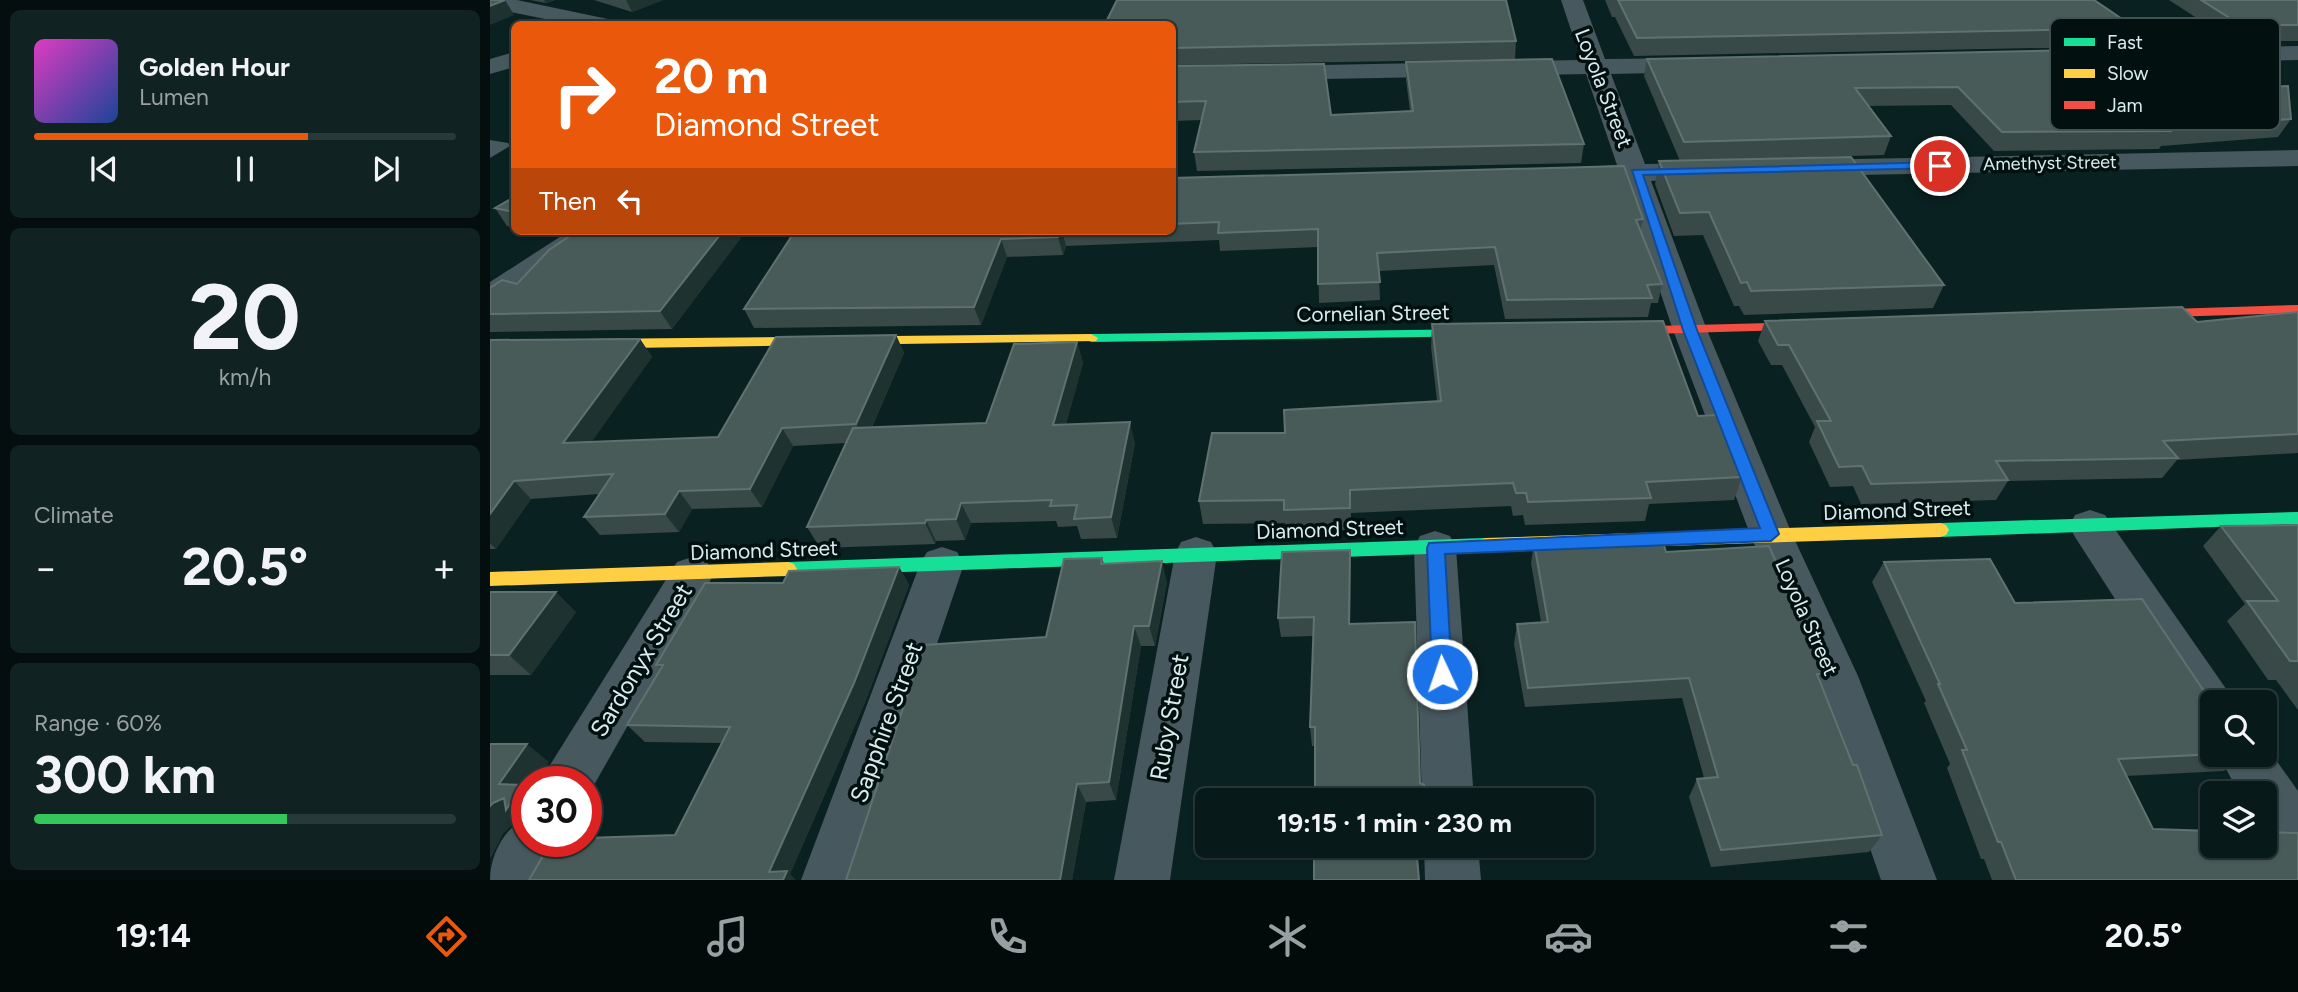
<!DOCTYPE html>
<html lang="en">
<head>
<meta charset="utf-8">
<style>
  :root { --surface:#081919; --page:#122; --text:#f1f3f6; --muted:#98a0a2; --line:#293838; --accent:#ea580c }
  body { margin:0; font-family:Figtree,sans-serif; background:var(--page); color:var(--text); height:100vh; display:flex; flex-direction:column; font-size:26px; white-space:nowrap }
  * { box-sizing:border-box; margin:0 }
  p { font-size:23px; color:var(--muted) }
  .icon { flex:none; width:38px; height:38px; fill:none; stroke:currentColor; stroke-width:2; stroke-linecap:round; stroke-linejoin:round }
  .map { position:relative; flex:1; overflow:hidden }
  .panel { display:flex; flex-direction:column; gap:10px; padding:10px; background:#040e0e; width:490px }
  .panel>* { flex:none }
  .guide { position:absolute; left:21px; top:21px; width:665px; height:214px; border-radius:10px; box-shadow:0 2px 5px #0004,0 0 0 2px var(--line); background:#ea580c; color:#fff; overflow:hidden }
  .fabs { position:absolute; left:1710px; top:690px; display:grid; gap:14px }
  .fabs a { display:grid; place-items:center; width:77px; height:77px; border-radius:10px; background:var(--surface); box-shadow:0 2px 5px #0004,0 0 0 2px var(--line); font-size:35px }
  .speed { position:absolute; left:21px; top:766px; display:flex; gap:14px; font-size:35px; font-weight:700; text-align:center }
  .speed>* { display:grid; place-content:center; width:91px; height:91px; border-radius:50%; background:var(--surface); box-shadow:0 2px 5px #0004,0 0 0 2px var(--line); line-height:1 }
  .speed .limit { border:10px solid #d22; background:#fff; color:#111 }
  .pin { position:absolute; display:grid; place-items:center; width:60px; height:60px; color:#fff; margin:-30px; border:4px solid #fff; border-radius:50%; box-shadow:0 2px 7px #0007 }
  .me { position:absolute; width:77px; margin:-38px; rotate:357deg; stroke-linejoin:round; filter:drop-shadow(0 0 5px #0008) }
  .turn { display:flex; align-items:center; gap:24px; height:147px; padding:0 28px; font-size:32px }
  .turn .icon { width:91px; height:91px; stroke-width:2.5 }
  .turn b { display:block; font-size:49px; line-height:60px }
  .then { display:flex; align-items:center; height:66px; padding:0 28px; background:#0003; gap:14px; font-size:26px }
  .big { font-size:52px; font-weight:700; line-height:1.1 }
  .panel .card { flex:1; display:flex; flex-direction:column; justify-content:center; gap:10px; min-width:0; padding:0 24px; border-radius:10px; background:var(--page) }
  .panel .dial { align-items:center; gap:0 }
  .dial b { font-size:91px; line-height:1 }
  .song { display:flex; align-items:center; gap:21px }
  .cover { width:84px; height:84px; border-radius:10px; background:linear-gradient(135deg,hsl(310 70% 55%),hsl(220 70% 35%)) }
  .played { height:7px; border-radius:4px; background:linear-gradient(90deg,var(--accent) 65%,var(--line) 65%) }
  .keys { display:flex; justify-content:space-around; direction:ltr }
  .heat { display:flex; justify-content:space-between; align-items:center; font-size:38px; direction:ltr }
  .charge { height:10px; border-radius:5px; background:linear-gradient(90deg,#34c759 60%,var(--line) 0) }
  .trip { position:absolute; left:705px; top:788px; width:399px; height:70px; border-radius:10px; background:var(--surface); box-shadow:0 2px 5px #0004,0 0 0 2px var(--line); font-weight:700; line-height:70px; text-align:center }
  .tabs { display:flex; height:112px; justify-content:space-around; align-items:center; background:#030a0a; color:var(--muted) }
  .tabs .icon { width:49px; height:49px }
  .tabs .current { color:var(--accent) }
  .tabs b { font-size:32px; color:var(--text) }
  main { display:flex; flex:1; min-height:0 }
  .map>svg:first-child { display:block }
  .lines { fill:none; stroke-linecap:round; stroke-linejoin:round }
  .lane { fill:#47585e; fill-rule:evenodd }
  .street { fill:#47585e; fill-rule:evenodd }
  .fast { fill:#16e098; fill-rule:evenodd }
  .slow { fill:#ffcf43; fill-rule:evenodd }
  .jam { fill:#f24e42; fill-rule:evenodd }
  .wall { fill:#384947 }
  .shaded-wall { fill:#1e3230 }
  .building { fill:#495b59; stroke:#607270; stroke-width:2 }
  .route { fill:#1a73e8; stroke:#114b97; stroke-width:2 }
  .labels { text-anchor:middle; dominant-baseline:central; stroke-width:7; stroke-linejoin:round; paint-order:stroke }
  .far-street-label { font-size:18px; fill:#d9edee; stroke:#021010 }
  .street-label { font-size:21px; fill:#d9edee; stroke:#021010 }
  .near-street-label { font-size:24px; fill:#d9edee; stroke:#021010 }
  .key { fill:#021010; stroke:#425253; stroke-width:2 }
  .key-label { font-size:19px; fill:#d9edee }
</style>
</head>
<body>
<main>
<section class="panel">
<div class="card">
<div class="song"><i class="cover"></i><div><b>Golden Hour</b><p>Lumen</p></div></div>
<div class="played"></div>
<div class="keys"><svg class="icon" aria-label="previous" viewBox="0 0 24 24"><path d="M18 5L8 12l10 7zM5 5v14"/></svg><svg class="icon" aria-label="pause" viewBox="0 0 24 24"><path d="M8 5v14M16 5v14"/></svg><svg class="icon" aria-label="next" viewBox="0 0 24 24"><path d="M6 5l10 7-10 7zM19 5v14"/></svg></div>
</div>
<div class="card dial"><b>20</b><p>km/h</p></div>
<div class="card"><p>Climate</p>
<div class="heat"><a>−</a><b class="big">20.5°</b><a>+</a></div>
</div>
<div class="card"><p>Range · 60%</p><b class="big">300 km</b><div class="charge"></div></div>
</section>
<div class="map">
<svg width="1808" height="880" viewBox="0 0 1808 880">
  <rect width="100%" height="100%" fill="#0a2121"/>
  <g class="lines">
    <path class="lane" d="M0 140 18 143 20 146 0 158Z"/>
    <path class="street" d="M0 0H27L118 19 121 24H80L0 8Z
      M1071 0H1093L1115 59 1209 58 1218 60 1221 65 1218 70 1209 72 1121 74 1155 164 1219 163 1229 165 1233 171 1229 177 1161 181 1217 330 1302 534 1368 676 1447 880H1391L1320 676 1260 534 1183 330 1133 181 1073 180 1069 174 1073 168 1127 165 1096 74 682 82V68L1091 60Z
      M1808 46V60L1591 64 1583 62 1579 57 1583 52 1591 50Z
      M24 52V67L0 74V59Z
      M1808 150V166L1318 176 1308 174 1304 168 1308 162 1318 160Z
      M79 231H115L111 237 12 304 0 307V282Z
      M1600 510 1615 515 1739 693 1743 702H1722V730L1705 723 1585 537 1579 526 1585 515Z
      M945 531 960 536 966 548 984 800H932L924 548 930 536Z
      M706 537 721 542 727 554 680 880H624L685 554 691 542Z
      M452 547 467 552 474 564 367 880H311L430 564 437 552Z
      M202 557 217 562 224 574 96 799V782H52L60 765 187 562Z
      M1774 743 1808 791V863C1771 848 1774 828 1774 793H1749L1728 754H1774Z
      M37 818V842H70L51 880H0C0 856 14 827 37 818Z
      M934 845H988L991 880H935Z"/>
    <path class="fast" d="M995 329 1000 330 1002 333 1000 336 601 342 594 338 601 334Z
      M1808 512V524L1450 537 1444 535 1441 530 1444 525 1450 523Z
      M995 538 1001 540 1004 545 1001 550 995 552 298 576 292 574 289 569 292 564 298 562Z"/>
    <path class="slow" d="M601 334 608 338 606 341 0 350V340Z
      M1450 523 1456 525 1459 530 1456 535 1450 537 995 552 989 550 986 545 989 540 995 538Z
      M298 562 304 564 307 569 304 574 298 576 0 586V572Z"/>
    <path class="jam" d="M1808 305V313L1647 318 1640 314 1647 310Z
      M1324 322 1329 323 1331 326 1329 329 1126 335 1119 331 1126 327Z"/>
  </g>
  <path class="wall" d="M40 0H65L56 3Z
    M104 0H173L142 12Z
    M1115 0H1604L1638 23 1629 41H1604L1601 47 1144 56 1125 17H1122Z
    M1679 0H1808V41H1742Z
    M682 24 1026 41 1025 59 682 65Z
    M1157 59 1691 91 1801 119 1788 137 1671 146 1669 149 1504 151 1461 105 1378 106 1401 136 1394 155 1190 161 1154 76Z
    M916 62 1094 144 1091 163 707 171 704 152 712 120 682 121V66L841 115 920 111 916 80Z
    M1169 161 1454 285 1443 308 1254 315 1249 306H1244L1213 235 1184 236 1165 184Z
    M682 178 1153 219 1150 231 1172 284 1168 303H1161L1158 317 1015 319 1004 265 889 271 890 300 829 303 828 247 730 251 729 240 576 246 573 255 517 257 491 325 264 328 254 309 305 231H682Z
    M24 197V227L17 226 5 208Z
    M44 231H75L67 236Z
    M87 231H256L182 329 0 332V288L27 284Z
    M1808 312V453L1687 460 1672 478 1518 481 1506 500 1371 504 1363 486 1340 487 1319 442 1325 427 1292 365H1281L1268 341 1275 321 1707 322Z
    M942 324 1208 416 1252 477 1244 500 1159 504 1155 521 1035 525 1033 515 1023 516 1021 506 861 513V530L796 532 795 523 713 524 709 501 795 433 947 401 941 347Z
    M406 335 414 353 382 427 496 423 587 342 593 363 576 424 645 443 627 538 591 539 587 526 568 527 566 521 481 523 475 540 446 541 445 544 330 548 317 527 356 443 303 446 272 507 202 509 189 532 110 535 94 517 110 494 41 499 6 549H0V340L150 339 162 357 101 442 228 437Z
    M1808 525V710L1786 680H1778L1737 621 1755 604 1713 546 1731 526Z
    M1044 543 1176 552 1334 674 1330 681 1363 765 1392 835 1379 852 1221 867 1199 797 1207 779 1214 778 1192 698 1035 707 1024 644 1027 624 1051 622 1041 563Z
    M860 550 861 570 825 746H822L820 727 824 636 791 637 788 618Z
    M612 558 614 564 677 582 665 646H651L626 800 596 802 582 880H356L556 637Z
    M1394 562 1525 603 1722 754H1755L1734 771 1636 776 1663 829 1808 880H1502L1494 859H1491L1457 768 1460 764 1434 703 1436 701 1382 582Z
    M409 567 419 585 376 700 300 874 185 835 232 743 155 742 137 725 171 669 166 665 293 583Z
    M0 592 86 612 41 675H0Z"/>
  <path class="shaded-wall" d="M15 0 24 15 0 25V6Z
    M54 0H65L56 3Z
    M136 0H173L142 12Z
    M64 231H75L67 236Z
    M233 231H256L182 329 170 311Z
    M570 231H572L576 246 573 255 568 237Z
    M511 239 517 257 491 325 484 307Z
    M406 335 414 353 375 442 366 424Z
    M150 339 162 357 88 461 73 443Z
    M587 342 593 363 570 445 563 425Z
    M640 422 645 443 627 538 621 517Z
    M292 428 303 446 272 507 260 489Z
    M24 481 41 499 6 549 0 543V514Z
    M189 491 202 509 189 532 175 514Z
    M471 503 481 523 475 540 466 519Z
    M436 520 446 541 445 544 435 523Z
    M860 550 861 570 860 643 859 624Z
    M672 561 677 582 665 646 659 626Z
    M409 567 419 585 376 700 300 874 306 880H288L279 872Z
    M66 592 86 612 41 675 19 655Z
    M644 626 651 646 626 800 619 782Z
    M37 744 59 762 45 782H37V825L29 819 27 820 13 834 1 858 0 857V806L3 803 14 798 9 784Z
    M587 784 596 802 582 880H570Z"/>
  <path class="building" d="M0 0H15L0 6Z
    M627 0H1016L1026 41 682 48V24H615Z
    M1128 0H1604L1638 23H1601L1610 29 1147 38Z
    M1711 0H1808V25H1751Z
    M1635 49 1691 91 1798 86 1801 119 1676 128 1680 131 1512 132 1468 87 1365 88 1401 136 1194 142 1157 59Z
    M1062 59 1094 144 704 152 716 101 682 102V66L834 64 841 115 923 111 916 62Z
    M1361 157 1454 285 1261 291 1257 282 1251 283 1219 212 1190 213 1169 161Z
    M1134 166 1153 219 1146 220 1172 284 1157 285 1162 298 1017 300 1005 247 887 253 890 282 828 284V229L728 233 729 222 682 224V178Z
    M24 197V212L5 208Z
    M87 231H233L170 311 0 314V288L12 280 27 284 59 250Z
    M305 231H570L568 237 511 239 484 307 254 309Z
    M1692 307 1707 322 1808 312V434L1673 441 1688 458 1506 461 1518 480 1381 484 1372 466 1349 467 1327 421H1341L1299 345H1288L1275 321Z
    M1173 321 1208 416 1228 415 1252 477 1156 482 1161 498 1038 502 1036 493H1026L1023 483 860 490V508L794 510V500L709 501 722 433H795L794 410 951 401 942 324Z
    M406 335 366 424 292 428 260 489 189 491 175 514 94 517 123 474 24 481 0 514V340L150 339 73 443 228 437 286 337Z
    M587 342 563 425 640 422 621 517 584 519 587 505 560 506 562 500 471 503 466 519 436 520 435 523 317 527 363 428 496 423 524 344Z
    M1808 525V661H1800L1757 601H1788L1731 526Z
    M1172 539 1176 552 1279 546 1328 657 1334 674H1327L1363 765H1367L1392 835 1231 850 1207 779 1228 777 1199 678 1038 688 1027 624 1058 622 1044 543Z
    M860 550 859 624 925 622 930 783 934 785 935 800H825V727H820L824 617 788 618 792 552Z
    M612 558 611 564 672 561 659 626H644L619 782 587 784 570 880H356L434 645 556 637 574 559Z
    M1500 559 1525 603 1652 599 1722 703V754H1727L1628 759 1663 829 1722 831V845H1774V832L1808 833V880H1526L1511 842H1508L1472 750H1477L1448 684H1450L1394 562Z
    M409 567 364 683 279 872 297 871 293 880H39L61 842H96V838L185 835 240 727 137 725 173 665H166L215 583H293L299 571Z
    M0 592H66L19 655H0Z
    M0 744H37L9 784 32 785 16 810 14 798 3 803 0 806Z
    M824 845H926L929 880H824Z"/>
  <path class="route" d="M1450 162 1455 166 1454 168 1153 175 1207 330 1289 534 1281 541 955 554 962 674 959 680 952 682 945 680 942 674 937 548 939 543 1270 528 1193 330 1142 170Z"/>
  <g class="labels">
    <g class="far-street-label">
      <text transform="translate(1560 163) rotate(-1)">Amethyst Street</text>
    </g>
    <g class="street-label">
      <text transform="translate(1114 88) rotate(69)">Loyola Street</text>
      <text transform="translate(883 313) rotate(-1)">Cornelian Street</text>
      <text transform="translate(1407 510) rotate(-2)">Diamond Street</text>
      <text transform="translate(840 529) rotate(-2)">Diamond Street</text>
      <text transform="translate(274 550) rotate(-2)">Diamond Street</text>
      <text transform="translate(1317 617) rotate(66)">Loyola Street</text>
    </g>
    <g class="near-street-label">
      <text transform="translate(151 660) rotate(-59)">Sardonyx Street</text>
      <text transform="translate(679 717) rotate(-80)">Ruby Street</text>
      <text transform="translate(396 722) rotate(-70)">Sapphire Street</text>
    </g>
  </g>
  <rect x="1560" y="18" width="230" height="112" rx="10" class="key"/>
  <rect x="1574" y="38" width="31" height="8" fill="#16e098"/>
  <rect x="1574" y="69" width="31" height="9" fill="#ffcf43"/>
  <rect x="1574" y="101" width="31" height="8" fill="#f24e42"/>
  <g class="key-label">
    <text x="1617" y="49">Fast</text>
    <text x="1617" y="80">Slow</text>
    <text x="1617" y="112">Jam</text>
  </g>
</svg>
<div class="fabs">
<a><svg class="icon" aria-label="search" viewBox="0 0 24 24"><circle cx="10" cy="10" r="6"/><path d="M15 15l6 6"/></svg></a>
<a><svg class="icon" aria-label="layers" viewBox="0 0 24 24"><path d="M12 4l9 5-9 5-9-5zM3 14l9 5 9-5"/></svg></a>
</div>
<div class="speed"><div class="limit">30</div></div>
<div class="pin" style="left:1450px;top:166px;background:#d93025"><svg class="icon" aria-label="arrive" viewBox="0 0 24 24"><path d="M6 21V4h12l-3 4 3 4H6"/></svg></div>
<svg class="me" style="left:952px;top:674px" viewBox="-20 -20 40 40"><circle r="17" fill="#1a73e8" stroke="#fff" stroke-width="3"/><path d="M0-11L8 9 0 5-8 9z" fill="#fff"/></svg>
<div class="trip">19:15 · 1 min · 230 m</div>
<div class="guide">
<div class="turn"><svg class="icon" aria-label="right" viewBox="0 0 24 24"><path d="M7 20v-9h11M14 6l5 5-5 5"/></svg><div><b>20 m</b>Diamond Street</div></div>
<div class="then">Then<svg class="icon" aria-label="left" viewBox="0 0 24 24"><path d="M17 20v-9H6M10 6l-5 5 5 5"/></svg></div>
</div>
</div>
</main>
<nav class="tabs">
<b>19:14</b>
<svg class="icon current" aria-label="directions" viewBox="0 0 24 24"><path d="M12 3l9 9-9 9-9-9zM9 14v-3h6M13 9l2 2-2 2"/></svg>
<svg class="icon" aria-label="music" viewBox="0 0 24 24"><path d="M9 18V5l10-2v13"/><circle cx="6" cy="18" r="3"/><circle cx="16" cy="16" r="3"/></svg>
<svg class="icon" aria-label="phone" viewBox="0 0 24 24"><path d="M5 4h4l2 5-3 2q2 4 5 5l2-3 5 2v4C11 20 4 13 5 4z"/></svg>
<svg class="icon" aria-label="climate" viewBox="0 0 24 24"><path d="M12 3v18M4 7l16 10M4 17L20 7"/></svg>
<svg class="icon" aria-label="car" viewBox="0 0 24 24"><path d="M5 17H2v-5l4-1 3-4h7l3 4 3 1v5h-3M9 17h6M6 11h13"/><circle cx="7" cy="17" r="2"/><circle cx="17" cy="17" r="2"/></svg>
<svg class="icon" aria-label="filters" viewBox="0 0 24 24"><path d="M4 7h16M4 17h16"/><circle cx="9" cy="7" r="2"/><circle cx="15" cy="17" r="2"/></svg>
<b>20.5°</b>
</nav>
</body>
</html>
